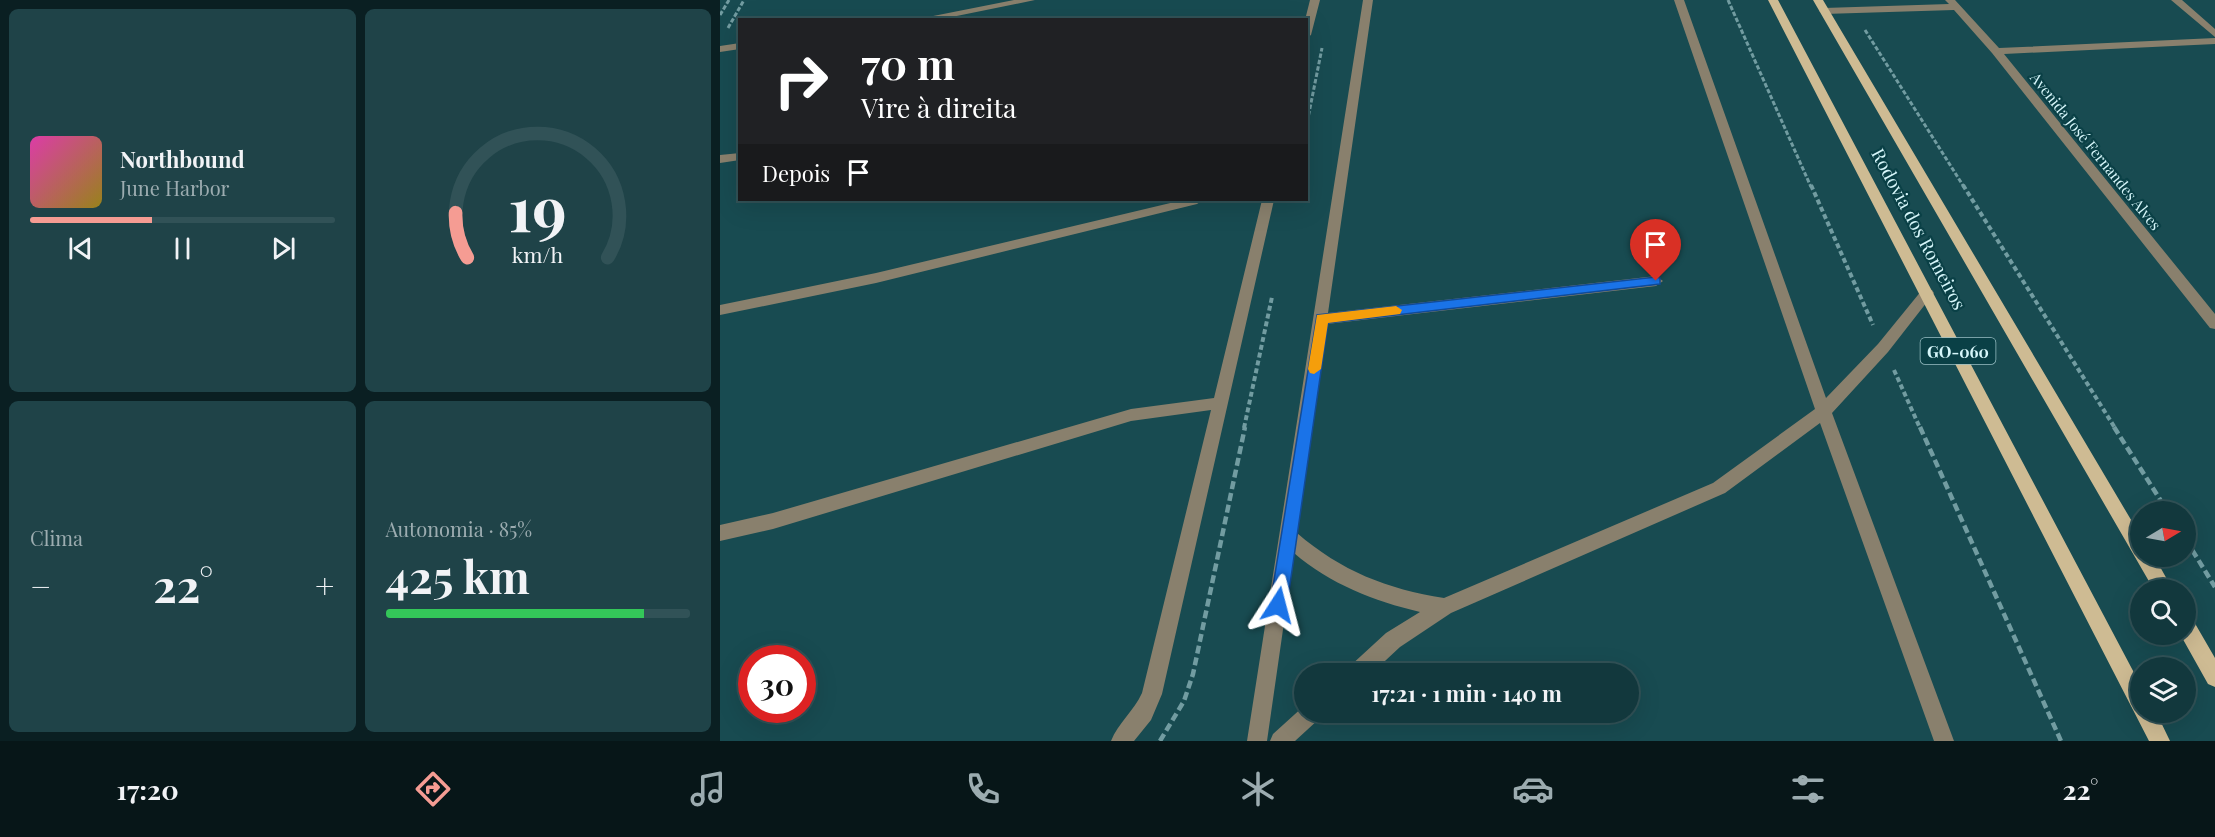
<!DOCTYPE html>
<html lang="pt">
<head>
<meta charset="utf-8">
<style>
  :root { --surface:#12383d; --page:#1f4348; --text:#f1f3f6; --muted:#9cacb0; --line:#315257; --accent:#f59c93 }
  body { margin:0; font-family:"Playfair Display",serif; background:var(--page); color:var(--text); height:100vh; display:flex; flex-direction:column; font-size:22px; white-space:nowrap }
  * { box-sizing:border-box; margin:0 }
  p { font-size:20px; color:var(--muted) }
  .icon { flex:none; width:33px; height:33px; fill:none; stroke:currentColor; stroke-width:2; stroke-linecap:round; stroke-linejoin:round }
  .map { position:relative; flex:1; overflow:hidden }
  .panel { display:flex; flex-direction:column; gap:9px; padding:9px; background:#0a1f22; width:720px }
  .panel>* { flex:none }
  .hud { position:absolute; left:18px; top:18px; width:570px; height:183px; border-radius:0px; box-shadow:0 6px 24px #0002,0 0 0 2px var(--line); background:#202124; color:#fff; overflow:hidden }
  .needle { width:39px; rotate:80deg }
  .buttons { position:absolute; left:1410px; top:501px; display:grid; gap:12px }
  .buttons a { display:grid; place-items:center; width:66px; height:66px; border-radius:50%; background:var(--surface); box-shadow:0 6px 24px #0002,0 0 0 2px var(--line); font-size:30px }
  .speed { position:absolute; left:18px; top:645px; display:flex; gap:12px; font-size:30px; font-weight:700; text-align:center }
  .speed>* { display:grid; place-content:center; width:78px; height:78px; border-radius:50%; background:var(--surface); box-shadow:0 6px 24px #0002,0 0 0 2px var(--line); line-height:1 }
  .speed .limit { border:9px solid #d22; background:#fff; color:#111 }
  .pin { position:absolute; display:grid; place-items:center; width:51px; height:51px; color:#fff; margin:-62px -26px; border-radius:50% 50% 50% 0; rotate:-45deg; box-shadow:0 0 6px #0007 }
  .pin .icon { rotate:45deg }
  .me { position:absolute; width:66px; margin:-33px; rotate:9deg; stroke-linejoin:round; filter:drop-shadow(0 0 4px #0008) }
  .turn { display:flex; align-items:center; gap:21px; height:126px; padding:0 24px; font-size:27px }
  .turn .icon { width:78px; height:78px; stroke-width:2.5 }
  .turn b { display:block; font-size:42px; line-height:51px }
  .then { display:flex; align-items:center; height:57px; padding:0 24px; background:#0003; gap:12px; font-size:22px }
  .big { font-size:45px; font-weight:700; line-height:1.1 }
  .panel .tile { flex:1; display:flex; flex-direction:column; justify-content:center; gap:9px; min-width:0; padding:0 21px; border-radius:9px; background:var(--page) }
  .panel .dial { align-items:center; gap:0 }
  .dial svg { height:156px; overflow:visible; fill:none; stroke:var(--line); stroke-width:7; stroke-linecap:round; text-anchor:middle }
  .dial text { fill:var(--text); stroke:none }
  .song { display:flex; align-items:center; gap:18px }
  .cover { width:72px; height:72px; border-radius:9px; background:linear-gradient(135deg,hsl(320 70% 55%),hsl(50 70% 35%)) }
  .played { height:6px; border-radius:3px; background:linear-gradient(90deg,var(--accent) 40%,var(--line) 40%) }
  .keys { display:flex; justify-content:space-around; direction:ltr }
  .heat { display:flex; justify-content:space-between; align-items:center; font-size:33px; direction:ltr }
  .charge { height:9px; border-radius:4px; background:linear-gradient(90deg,#34c759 85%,var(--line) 0) }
  .panel .tiles { flex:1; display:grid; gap:9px; grid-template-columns:repeat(2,1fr) }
  .trip { position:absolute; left:574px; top:663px; width:345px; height:60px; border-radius:30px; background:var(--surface); box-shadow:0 6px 24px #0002,0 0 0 2px var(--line); font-weight:700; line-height:60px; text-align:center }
  .tabs { display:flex; height:96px; justify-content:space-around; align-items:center; background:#071618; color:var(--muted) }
  .tabs .icon { width:42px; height:42px }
  .tabs .on { color:var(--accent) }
  .tabs b { font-size:27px; color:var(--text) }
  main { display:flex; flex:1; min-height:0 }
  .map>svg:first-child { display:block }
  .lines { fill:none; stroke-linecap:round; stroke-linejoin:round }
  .path-far2 { stroke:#729ca1; stroke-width:3; stroke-dasharray:4.5 2; stroke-linecap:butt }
  .path-far1 { stroke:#729ca1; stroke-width:4; stroke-dasharray:5 3; stroke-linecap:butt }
  .path { stroke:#729ca1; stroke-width:4.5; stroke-dasharray:8 4; stroke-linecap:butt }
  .minor { fill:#89806d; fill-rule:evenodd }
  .major { fill:#cebb93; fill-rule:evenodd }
  .route { fill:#1a73e8; stroke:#114b97; stroke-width:1.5 }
  .slow { fill:#f59e0b }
  .labels { text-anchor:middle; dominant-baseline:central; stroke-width:4.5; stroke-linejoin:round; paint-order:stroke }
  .far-street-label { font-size:15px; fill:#d6f6fa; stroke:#0a4046 }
  .shield { fill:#0a4046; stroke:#99bfc4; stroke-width:1.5 }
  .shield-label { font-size:16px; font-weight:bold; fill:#d6f6fa }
  .street-label { font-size:18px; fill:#d6f6fa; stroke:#0a4046 }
</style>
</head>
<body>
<main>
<section class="panel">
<div class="tiles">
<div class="tile">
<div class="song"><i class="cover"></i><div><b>Northbound</b><p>June Harbor</p></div></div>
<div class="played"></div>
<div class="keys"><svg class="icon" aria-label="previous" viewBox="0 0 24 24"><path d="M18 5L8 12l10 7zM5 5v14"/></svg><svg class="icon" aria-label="pause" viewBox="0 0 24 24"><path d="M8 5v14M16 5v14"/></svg><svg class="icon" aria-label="next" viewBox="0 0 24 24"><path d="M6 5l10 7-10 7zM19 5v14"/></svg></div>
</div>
<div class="tile dial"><svg viewBox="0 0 100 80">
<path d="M14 69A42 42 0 1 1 86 69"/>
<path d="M14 69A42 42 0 0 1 8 46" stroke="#f59c93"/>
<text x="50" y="56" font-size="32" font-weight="700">19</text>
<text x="50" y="72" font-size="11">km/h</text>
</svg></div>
<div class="tile"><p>Clima</p>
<div class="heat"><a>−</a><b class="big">22°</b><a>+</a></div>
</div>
<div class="tile"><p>Autonomia · 85%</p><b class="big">425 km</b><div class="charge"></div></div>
</div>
</section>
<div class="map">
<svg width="1495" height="741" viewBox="0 0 1495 741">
  <rect width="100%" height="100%" fill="#184b51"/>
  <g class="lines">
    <path class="path-far2" d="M1008 0 1091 187
      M0 15 9 0
      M8 28 24 0
      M1145 30 1244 187
      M586 128 602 48"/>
    <path class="path-far1" d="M1091 185 1153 325
      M1243 185 1395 428
      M1174 370 1200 428
      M524 428 552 297"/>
    <path class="path" d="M1200 427 1341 741
      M1394 427 1448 512
      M1466 540 1495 587
      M440 741 464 701 473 674 525 427"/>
    <path class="minor" d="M294 0H315L217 20H193Z
      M590 0H600L591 35 586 38 585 20Z
      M643 0H653L608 313 936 276 943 281 936 286 607 324 577 533C621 571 667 589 724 598L993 483 1095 409 954 0H964L1106 398 1158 344 1202 290H1212L1214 293 1168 352 1112 413 1234 741H1214L1100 423 1005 493 731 613 680 647 651 674H626L629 667 666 633 700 612C654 601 610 584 574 553L547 741H527Z
      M1225 0H1235L1279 48 1495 38V44L1284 54 1495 314V329L1490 328 1272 53 1234 10 1104 14 1099 11 1104 8 1229 4Z
      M1451 0H1462L1495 29V37Z
      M20 43V49L0 52V46Z
      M20 153V160L0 163V155Z
      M463 200H483L477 204 156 283 0 315V305L156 273Z
      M542 200H554L442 694 431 720 414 741H391C398 723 414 711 422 693L491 410 411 421 53 529 0 541V525L53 513 411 409 494 398Z
      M585 705V712H602L599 719 575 741H550L553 734Z"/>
    <path class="major" d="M1048 0H1058L1420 684V712H1436L1450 741H1429Z
      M1093 0H1103L1420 535V556H1434L1453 590H1434Z
      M1466 617 1473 620 1495 658V687L1488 684 1460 634H1466Z"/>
  </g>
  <path class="route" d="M936 277 940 278V284L608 323 567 605 564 611 558 613 552 611 550 605 597 315Z"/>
  <path class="slow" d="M676 306 682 310 680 314 608 323 601 369 594 374 590 373 588 369 597 315Z"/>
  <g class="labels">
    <g class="far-street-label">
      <text transform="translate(1376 151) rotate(51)">Avenida José Fernandes Alves</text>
    </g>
    <rect class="shield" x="1200.5" y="338" width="75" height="26" rx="4.5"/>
    <g class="shield-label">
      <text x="1238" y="351">GO-060</text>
    </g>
    <g class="street-label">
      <text transform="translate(1199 229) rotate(62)">Rodovia dos Romeiros</text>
    </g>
  </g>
</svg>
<div class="buttons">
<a><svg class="needle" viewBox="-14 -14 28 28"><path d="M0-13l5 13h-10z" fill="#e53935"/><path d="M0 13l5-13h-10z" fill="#9cacb0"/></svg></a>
<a><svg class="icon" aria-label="search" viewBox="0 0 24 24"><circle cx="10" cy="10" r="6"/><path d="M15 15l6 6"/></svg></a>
<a><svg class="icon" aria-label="layers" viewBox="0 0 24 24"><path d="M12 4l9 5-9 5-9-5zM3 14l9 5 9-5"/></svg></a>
</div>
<div class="speed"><div class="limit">30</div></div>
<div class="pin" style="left:936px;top:281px;background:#d93025"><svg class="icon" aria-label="arrive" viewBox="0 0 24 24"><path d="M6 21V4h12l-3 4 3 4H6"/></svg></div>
<svg class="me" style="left:558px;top:605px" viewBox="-20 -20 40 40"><path d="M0-17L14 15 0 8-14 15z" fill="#1a73e8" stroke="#fff" stroke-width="4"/></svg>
<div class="trip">17:21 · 1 min · 140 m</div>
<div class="hud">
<div class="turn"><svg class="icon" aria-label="right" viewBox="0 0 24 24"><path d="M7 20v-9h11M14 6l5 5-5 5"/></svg><div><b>70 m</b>Vire à direita</div></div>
<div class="then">Depois<svg class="icon" aria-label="arrive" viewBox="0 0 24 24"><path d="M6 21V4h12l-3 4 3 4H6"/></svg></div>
</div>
</div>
</main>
<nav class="tabs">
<b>17:20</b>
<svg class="icon on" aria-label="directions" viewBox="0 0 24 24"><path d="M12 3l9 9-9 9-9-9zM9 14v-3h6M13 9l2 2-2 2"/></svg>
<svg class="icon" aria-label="music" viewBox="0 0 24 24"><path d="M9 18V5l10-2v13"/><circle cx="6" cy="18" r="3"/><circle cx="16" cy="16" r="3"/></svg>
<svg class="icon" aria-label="phone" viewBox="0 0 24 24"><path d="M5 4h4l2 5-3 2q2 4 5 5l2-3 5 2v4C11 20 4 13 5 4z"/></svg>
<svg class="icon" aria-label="climate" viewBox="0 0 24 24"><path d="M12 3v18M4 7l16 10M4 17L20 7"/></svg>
<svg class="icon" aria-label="car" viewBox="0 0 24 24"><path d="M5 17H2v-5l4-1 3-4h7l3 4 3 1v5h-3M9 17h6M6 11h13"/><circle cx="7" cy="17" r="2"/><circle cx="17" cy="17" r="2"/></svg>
<svg class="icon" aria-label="filters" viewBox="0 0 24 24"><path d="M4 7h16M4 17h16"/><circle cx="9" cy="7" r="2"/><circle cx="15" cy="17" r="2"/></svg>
<b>22°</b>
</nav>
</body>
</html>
